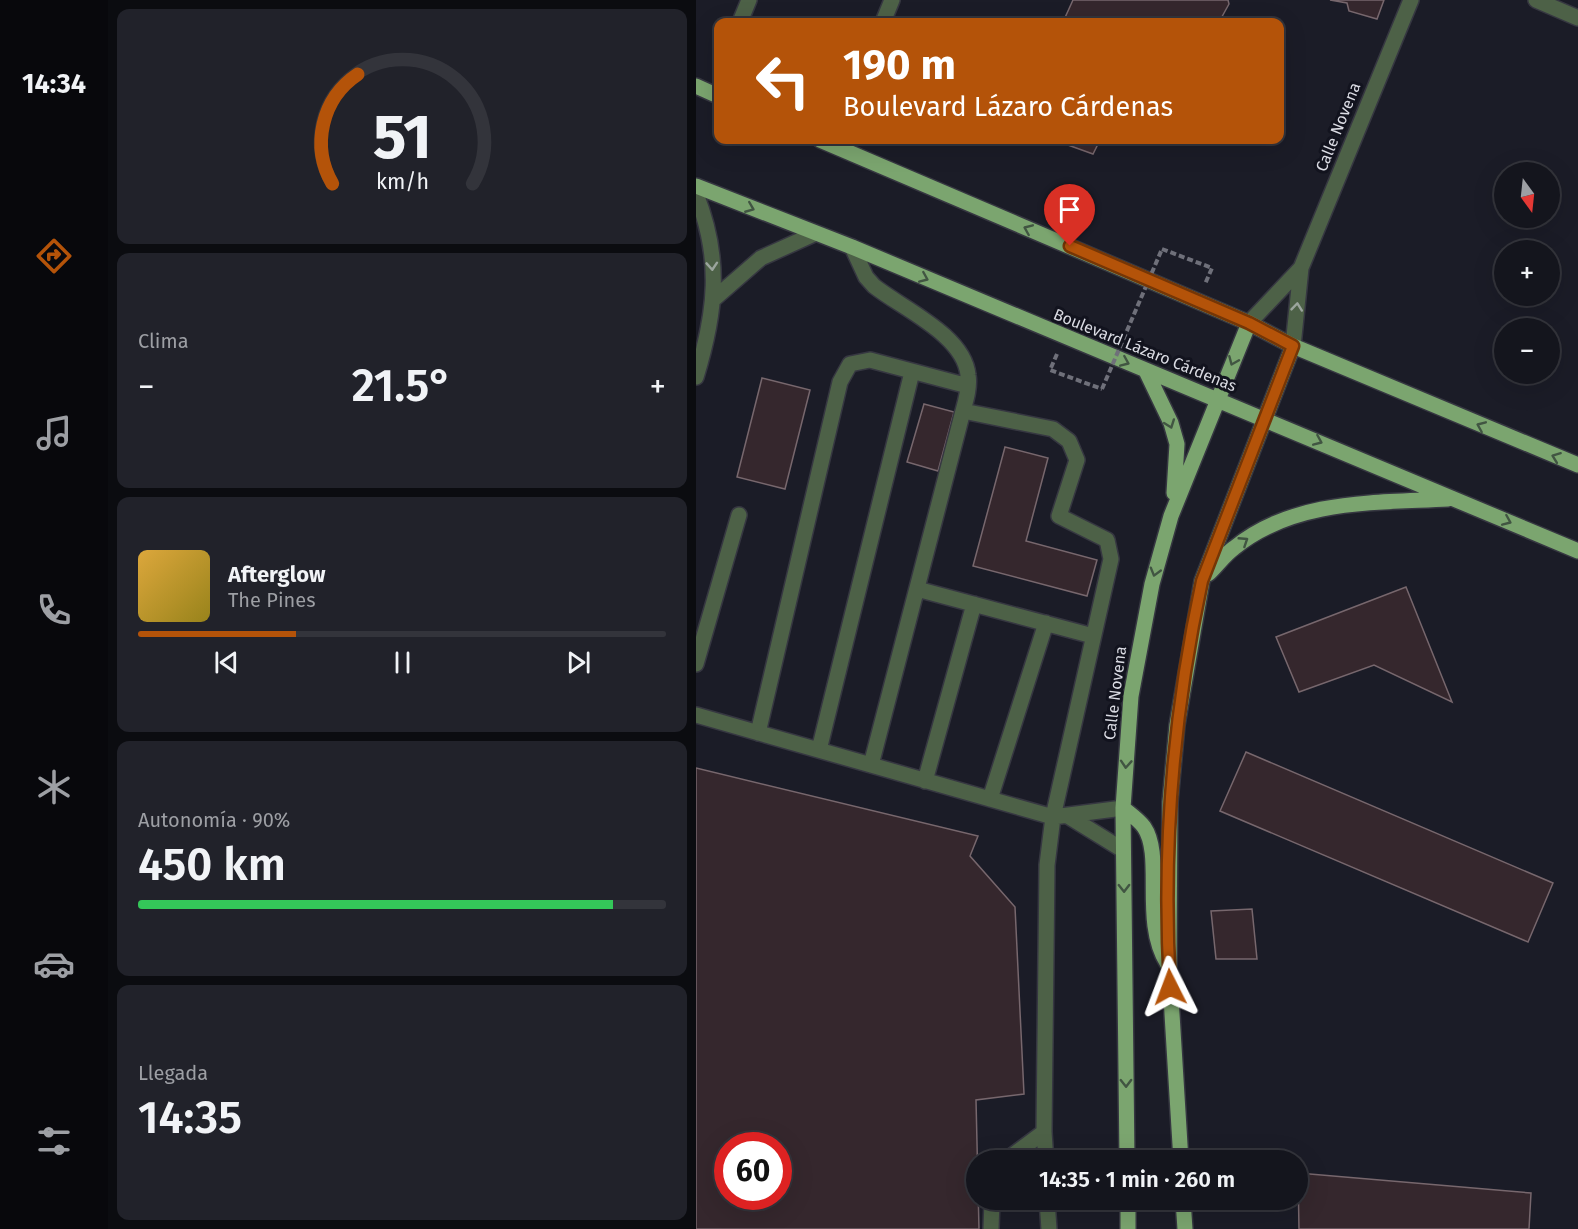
<!DOCTYPE html>
<html lang="es">
<head>
<meta charset="utf-8">
<style>
  :root { --surface:#14151d; --page:#21222a; --text:#f1f3f6; --muted:#9d9fa4; --line:#33343b; --accent:#b45309 }
  body { margin:0; font-family:"Fira Sans",sans-serif; background:var(--page); color:var(--text); height:100vh; display:flex; flex-direction:column; font-size:22px; white-space:nowrap }
  * { box-sizing:border-box; margin:0 }
  p { font-size:20px; color:var(--muted) }
  .icon { flex:none; width:33px; height:33px; fill:none; stroke:currentColor; stroke-width:2; stroke-linecap:round; stroke-linejoin:round }
  .map { position:relative; flex:1; overflow:hidden }
  .panel { display:flex; flex-direction:column; gap:9px; padding:9px; background:#0b0c10; width:588px }
  .panel>* { flex:none }
  .top-card { position:absolute; left:18px; top:18px; width:570px; height:126px; border-radius:12px; box-shadow:0 6px 24px #0002,0 0 0 2px var(--line); background:#b45309; color:#fff; overflow:hidden }
  .needle { width:39px; rotate:165deg }
  .fabs { position:absolute; left:798px; top:162px; display:grid; gap:12px }
  .fabs a { display:grid; place-items:center; width:66px; height:66px; border-radius:50%; background:var(--surface); box-shadow:0 6px 24px #0002,0 0 0 2px var(--line); font-size:30px }
  .speed { position:absolute; left:18px; top:1132px; display:flex; gap:12px; font-size:30px; font-weight:700; text-align:center }
  .speed>* { display:grid; place-content:center; width:78px; height:78px; border-radius:50%; background:var(--surface); box-shadow:0 6px 24px #0002,0 0 0 2px var(--line); line-height:1 }
  .speed .limit { border:9px solid #d22; background:#fff; color:#111 }
  .pin { position:absolute; display:grid; place-items:center; width:51px; height:51px; color:#fff; margin:-62px -26px; border-radius:50% 50% 50% 0; rotate:-45deg; box-shadow:0 0 6px #0007 }
  .pin .icon { rotate:45deg }
  .me { position:absolute; width:66px; margin:-33px; rotate:357deg; stroke-linejoin:round; filter:drop-shadow(0 0 4px #0008) }
  .turn { display:flex; align-items:center; gap:21px; height:126px; padding:0 30px; font-size:27px }
  .turn .icon { width:78px; height:78px; stroke-width:2.5 }
  .turn b { display:block; font-size:42px; line-height:51px }
  .big { font-size:45px; font-weight:600; line-height:1.1 }
  .panel .tile { flex:1; display:flex; flex-direction:column; justify-content:center; gap:9px; min-width:0; padding:0 21px; border-radius:12px; background:var(--page) }
  .panel .dial { align-items:center; gap:0 }
  .dial svg { height:156px; overflow:visible; fill:none; stroke:var(--line); stroke-width:7; stroke-linecap:round; text-anchor:middle }
  .dial text { fill:var(--text); stroke:none }
  .song { display:flex; align-items:center; gap:18px }
  .cover { width:72px; height:72px; border-radius:9px; background:linear-gradient(135deg,hsl(40 70% 55%),hsl(50 70% 35%)) }
  .played { height:6px; border-radius:3px; background:linear-gradient(90deg,var(--accent) 30%,var(--line) 30%) }
  .keys { display:flex; justify-content:space-around; direction:ltr }
  .heat { display:flex; justify-content:space-between; align-items:center; font-size:33px; direction:ltr }
  .charge { height:9px; border-radius:4px; background:linear-gradient(90deg,#34c759 90%,var(--line) 0) }
  .trip { position:absolute; left:270px; top:1150px; width:342px; height:60px; border-radius:30px; background:var(--surface); box-shadow:0 6px 24px #0002,0 0 0 2px var(--line); font-weight:600; line-height:60px; text-align:center }
  main { display:flex; flex:1; min-height:0 }
  .tabs { display:flex; flex-direction:column; width:108px; justify-content:space-around; align-items:center; background:#08080c; color:var(--muted) }
  .tabs .icon { width:42px; height:42px }
  .tabs .on { color:var(--accent) }
  .tabs b { font-size:27px; color:var(--text) }
  .map>svg:first-child { display:block }
  .building { fill:#35272d; stroke:#77676d; stroke-width:1.5; fill-rule:evenodd }
  .lines { fill:none; stroke-linecap:round; stroke-linejoin:round }
  .minor-casing { stroke:#363741; stroke-width:18 }
  .major-casing { stroke:#363741; stroke-width:18 }
  .path { stroke:#6f707a; stroke-width:4; stroke-dasharray:6 3; stroke-linecap:butt }
  .minor { stroke:#4d6147; stroke-width:15 }
  .major { stroke:#7ba56f; stroke-width:15 }
  .path-bridge { stroke:#6f707a; stroke-width:4; stroke-dasharray:6 3; stroke-linecap:butt }
  .oneway { stroke:#415542 }
  .oneway2 { stroke:#9ba59d }
  .route-casing { stroke:#753606; stroke-width:15 }
  .route { stroke:#b45309; stroke-width:10 }
  .labels { text-anchor:middle; dominant-baseline:central; stroke-width:6; stroke-linejoin:round; paint-order:stroke }
  .street-label { font-size:16px; fill:#dbdce4; stroke:#12131e }
</style>
</head>
<body>
<main>
<nav class="tabs">
<b>14:34</b>
<svg class="icon on" aria-label="directions" viewBox="0 0 24 24"><path d="M12 3l9 9-9 9-9-9zM9 14v-3h6M13 9l2 2-2 2"/></svg>
<svg class="icon" aria-label="music" viewBox="0 0 24 24"><path d="M9 18V5l10-2v13"/><circle cx="6" cy="18" r="3"/><circle cx="16" cy="16" r="3"/></svg>
<svg class="icon" aria-label="phone" viewBox="0 0 24 24"><path d="M5 4h4l2 5-3 2q2 4 5 5l2-3 5 2v4C11 20 4 13 5 4z"/></svg>
<svg class="icon" aria-label="climate" viewBox="0 0 24 24"><path d="M12 3v18M4 7l16 10M4 17L20 7"/></svg>
<svg class="icon" aria-label="car" viewBox="0 0 24 24"><path d="M5 17H2v-5l4-1 3-4h7l3 4 3 1v5h-3M9 17h6M6 11h13"/><circle cx="7" cy="17" r="2"/><circle cx="17" cy="17" r="2"/></svg>
<svg class="icon" aria-label="filters" viewBox="0 0 24 24"><path d="M4 7h16M4 17h16"/><circle cx="9" cy="7" r="2"/><circle cx="15" cy="17" r="2"/></svg>
</nav>
<section class="panel">
<div class="tile dial"><svg viewBox="0 0 100 80">
<path d="M14 69A42 42 0 1 1 86 69"/>
<path d="M14 69A42 42 0 0 1 27 13" stroke="#b45309"/>
<text x="50" y="56" font-size="32" font-weight="700">51</text>
<text x="50" y="72" font-size="11">km/h</text>
</svg></div>
<div class="tile"><p>Clima</p>
<div class="heat"><a>−</a><b class="big">21.5°</b><a>+</a></div>
</div>
<div class="tile">
<div class="song"><i class="cover"></i><div><b>Afterglow</b><p>The Pines</p></div></div>
<div class="played"></div>
<div class="keys"><svg class="icon" aria-label="previous" viewBox="0 0 24 24"><path d="M18 5L8 12l10 7zM5 5v14"/></svg><svg class="icon" aria-label="pause" viewBox="0 0 24 24"><path d="M8 5v14M16 5v14"/></svg><svg class="icon" aria-label="next" viewBox="0 0 24 24"><path d="M6 5l10 7-10 7zM19 5v14"/></svg></div>
</div>
<div class="tile"><p>Autonomía · 90%</p><b class="big">450 km</b><div class="charge"></div></div>
<div class="tile"><p>Llegada</p><b class="big">14:35</b></div>
</section>
<div class="map">
<svg width="882" height="1229" viewBox="0 0 882 1229">
  <rect width="100%" height="100%" fill="#1b1c27"/>
  <path class="building" d="M377 0H532L533 4 523 22H367Z
    M634 0H688L681 19 653 11 651 3Z
    M358 140H404L397 154Z
    M66 378 114 390 89 489 41 477Z
    M228 404 258 412 242 471 211 462Z
    M309 447 352 458 330 541 401 560 391 596 277 566Z
    M710 587 756 702 678 665 603 692 580 637Z
    M550 752 857 883 832 942 524 811Z
    M0 768 282 836 274 856 319 907 328 1094 280 1100 283 1229H0ZM32 1146H82V1197H32Z
    M556 909 561 959H520L515 911Z
    M602 1173 835 1193 833 1229H603Z"/>
  <g class="lines">
    <g class="minor-casing">
      <path id="minor" d="M840 0 882 18
        M44 22 53 0
        M187 22 196 0
        M0 194C26 259 20 312 0 377
        M156 247 170 277 178 286C207 309 268 335 272 375 274 387 270 400 267 411L175 765
        M19 298 65 258 118 234
        M553 323 605 268
        M597 346 605 268 715 0
        M267 411 357 429 373 441 381 460 363 516 411 540 415 559 357 817 351 865 348 1132 309 1161
        M221 589 397 636
        M0 664 43 515
        M0 715 357 817 427 808
        M62 733 144 382 154 364 174 360 272 386
        M123 750 216 372
        M229 781 278 604
        M294 799 350 623
        M372 816 427 850
        M348 1132 350 1161
        M351 1200 353 1229
        M295 1229 296 1200"/>
    </g>
    <g class="major-casing">
      <path id="major" d="M0 86 22 96
        M124 140 553 323 597 346 882 465
        M0 186 156 247 882 551
        M450 371 475 423 481 444 478 493
        M512 574C521 566 528 555 538 548 598 499 679 503 752 499
        M427 808C434 814 442 819 448 827 468 856 445 921 471 963
        M431 1161 427 808 435 696 456 584 475 516 553 323
        M485 1161 473 965 474 802 481 725 506 581 597 346
        M432 1200V1229
        M487 1200 489 1229"/>
    </g>
    <path class="path" d="M466 249 516 268 509 284
      M361 354 354 370 406 389"/>
    <use href="#minor" class="minor"/>
    <use href="#major" class="major"/>
    <path class="path-bridge" d="M406 389 466 249"/>
  </g>
  <defs><path id="oneway-chevron" d="M-2-3.5L2.5 0L-2 3.5" fill="none" stroke-width="1.6" stroke-linecap="round" stroke-linejoin="round" transform="scale(1.5)"/></defs>
  <g class="oneway">
    <use href="#oneway-chevron" transform="translate(54 208) rotate(22)"/>
    <use href="#oneway-chevron" transform="translate(332 229) rotate(-157)"/>
    <use href="#oneway-chevron" transform="translate(228 278) rotate(23)"/>
    <use href="#oneway-chevron" transform="translate(537 361) rotate(113)"/>
    <use href="#oneway-chevron" transform="translate(429 362) rotate(23)"/>
    <use href="#oneway-chevron" transform="translate(474 424) rotate(70)"/>
    <use href="#oneway-chevron" transform="translate(785 426) rotate(-157)"/>
    <use href="#oneway-chevron" transform="translate(622 441) rotate(23)"/>
    <use href="#oneway-chevron" transform="translate(860 457) rotate(-159)"/>
    <use href="#oneway-chevron" transform="translate(811 521) rotate(23)"/>
    <use href="#oneway-chevron" transform="translate(548 541) rotate(-33)"/>
    <use href="#oneway-chevron" transform="translate(459 572) rotate(106)"/>
    <use href="#oneway-chevron" transform="translate(430 764) rotate(94)"/>
    <use href="#oneway-chevron" transform="translate(428 888) rotate(89)"/>
    <use href="#oneway-chevron" transform="translate(430 1083) rotate(89)"/>
  </g>
  <g class="oneway2">
    <use href="#oneway-chevron" transform="translate(16 266) rotate(86)"/>
    <use href="#oneway-chevron" transform="translate(601 307) rotate(-84)"/>
  </g>
  <g class="lines">
    <g class="route-casing">
      <path id="route" d="M374 246 553 323 597 346 506 581C477 714 466 851 474 987"/>
    </g>
    <use href="#route" class="route"/>
  </g>
  <g class="labels">
    <g class="street-label">
      <text transform="translate(642 127) rotate(-68)">Calle Novena</text>
      <text transform="translate(449 350) rotate(22)">Boulevard Lázaro Cárdenas</text>
      <text transform="translate(419 693) rotate(-83)">Calle Novena</text>
    </g>
  </g>
</svg>
<div class="fabs">
<a><svg class="needle" viewBox="-14 -14 28 28"><path d="M0-13l5 13h-10z" fill="#e53935"/><path d="M0 13l5-13h-10z" fill="#9d9fa4"/></svg></a>
<a>+</a>
<a>−</a>
</div>
<div class="speed"><div class="limit">60</div></div>
<div class="pin" style="left:374px;top:246px;background:#d93025"><svg class="icon" aria-label="arrive" viewBox="0 0 24 24"><path d="M6 21V4h12l-3 4 3 4H6"/></svg></div>
<svg class="me" style="left:474px;top:987px" viewBox="-20 -20 40 40"><path d="M0-17L14 15 0 8-14 15z" fill="#b45309" stroke="#fff" stroke-width="4"/></svg>
<div class="trip">14:35 · 1 min · 260 m</div>
<div class="top-card">
<div class="turn"><svg class="icon" aria-label="left" viewBox="0 0 24 24"><path d="M17 20v-9H6M10 6l-5 5 5 5"/></svg><div><b>190 m</b>Boulevard Lázaro Cárdenas</div></div>
</div>
</div>
</main>
</body>
</html>
